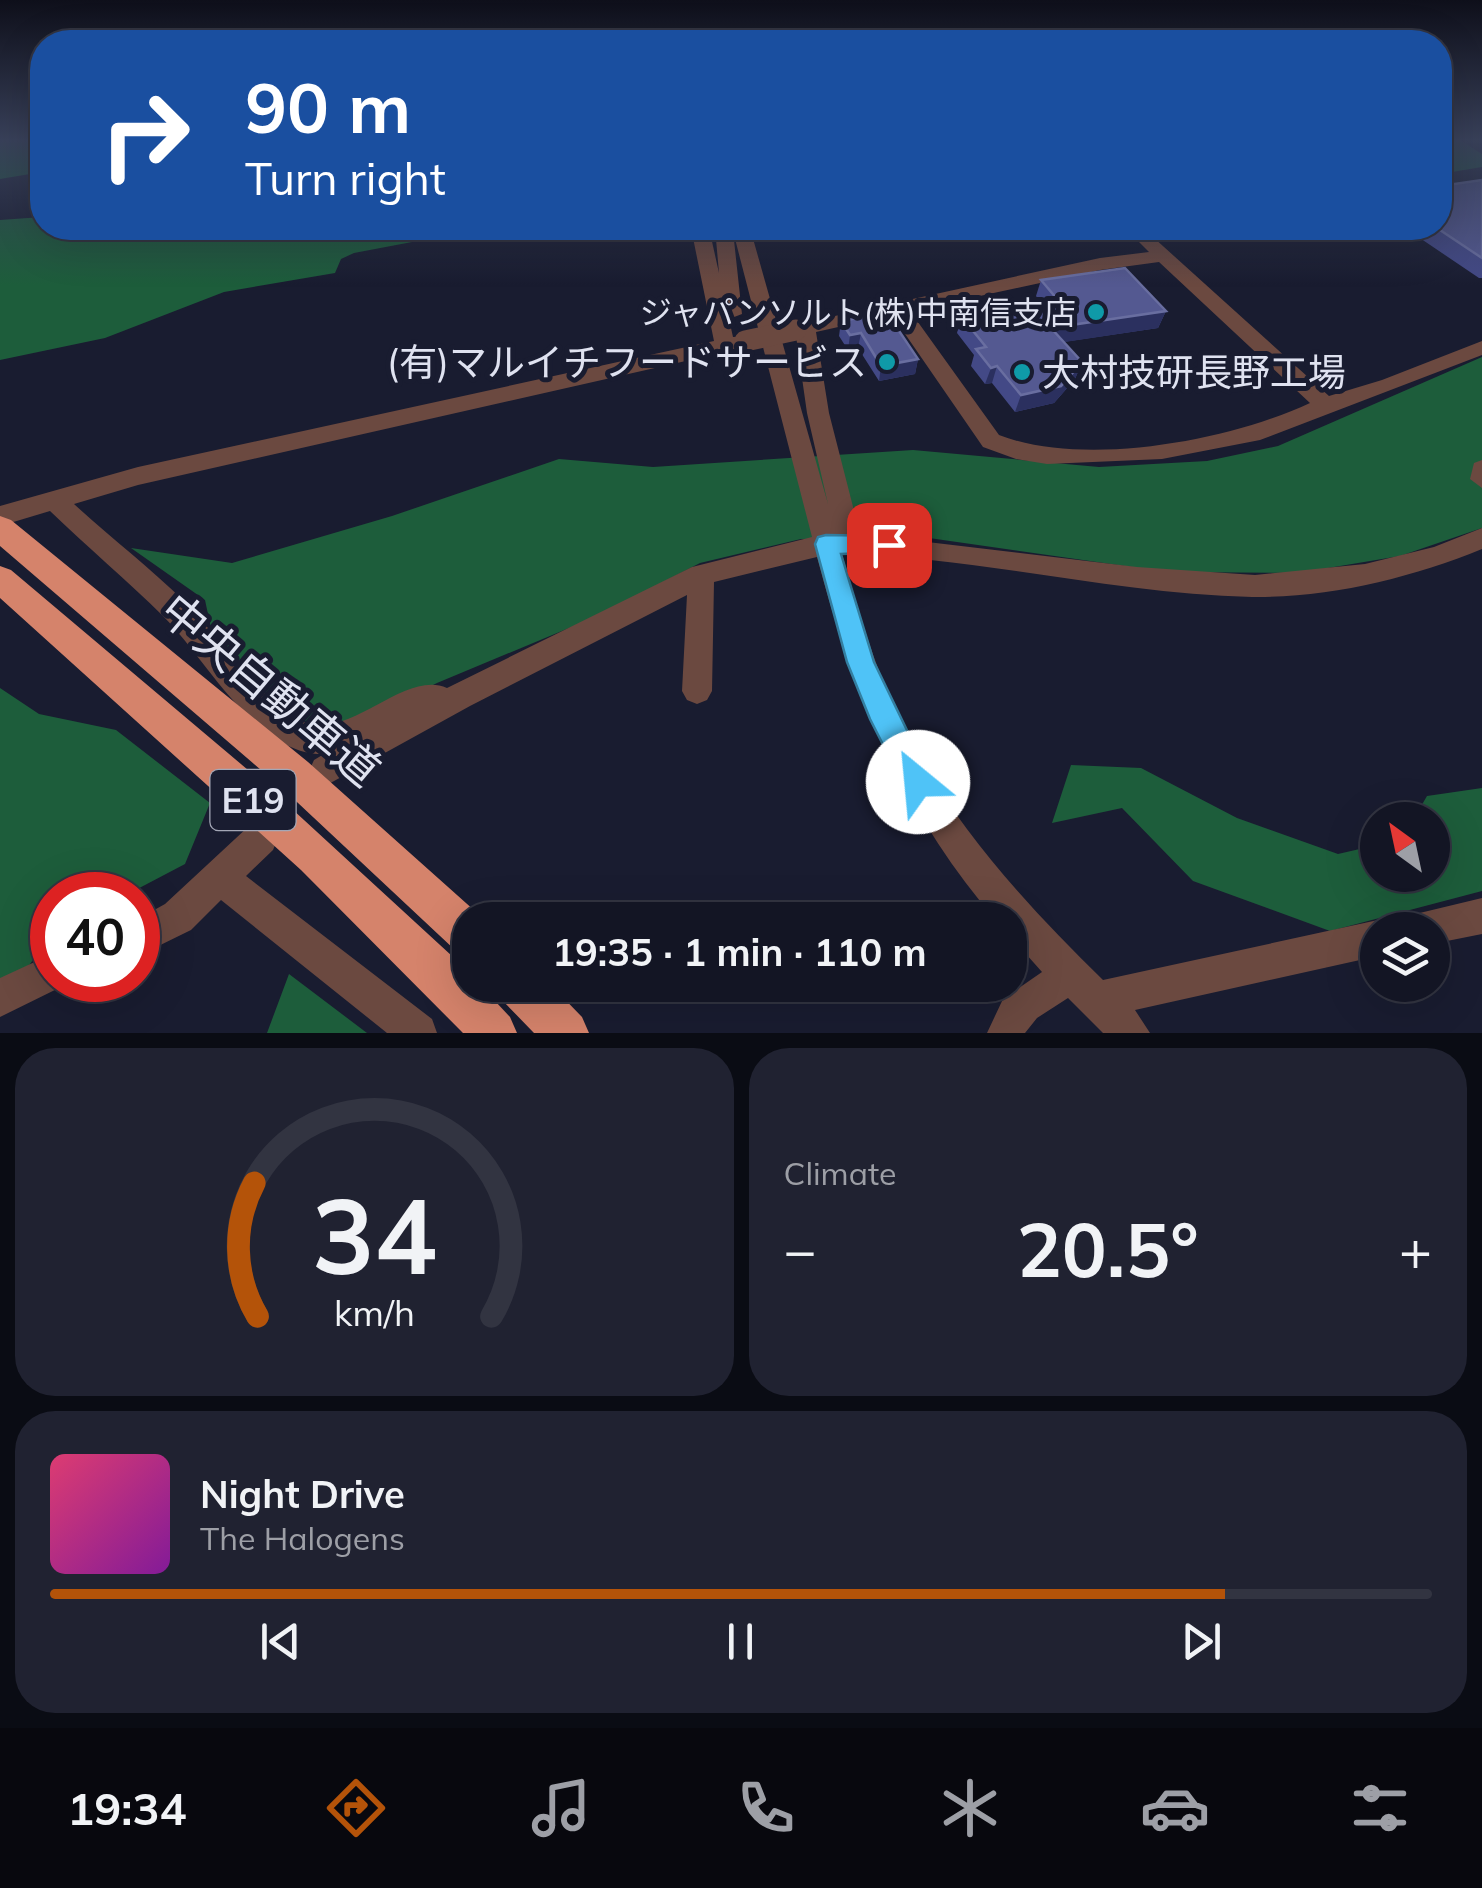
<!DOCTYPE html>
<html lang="en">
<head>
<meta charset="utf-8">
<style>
  :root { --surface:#131524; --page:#202231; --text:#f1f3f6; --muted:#9d9fa6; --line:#323441; --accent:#b45309 }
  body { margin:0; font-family:Mulish,"Noto Sans JP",sans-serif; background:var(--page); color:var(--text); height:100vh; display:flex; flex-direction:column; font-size:38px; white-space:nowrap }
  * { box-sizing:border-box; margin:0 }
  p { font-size:32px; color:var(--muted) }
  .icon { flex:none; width:55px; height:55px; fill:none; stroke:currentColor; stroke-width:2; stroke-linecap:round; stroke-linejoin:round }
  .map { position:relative; height:1033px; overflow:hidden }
  .details { display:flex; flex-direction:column; gap:15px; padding:15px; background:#0a0c14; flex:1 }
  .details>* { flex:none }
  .top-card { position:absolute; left:30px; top:30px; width:1422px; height:210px; border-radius:40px; box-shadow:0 10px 40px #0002,0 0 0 2px var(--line); background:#1a4fa0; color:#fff; overflow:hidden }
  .needle { width:65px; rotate:327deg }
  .tools { position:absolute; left:1360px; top:802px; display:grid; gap:20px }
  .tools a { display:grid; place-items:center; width:90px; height:90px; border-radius:50%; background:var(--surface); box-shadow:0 10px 40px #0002,0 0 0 2px var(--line); font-size:50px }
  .speed { position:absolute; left:30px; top:872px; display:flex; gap:20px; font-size:50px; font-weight:700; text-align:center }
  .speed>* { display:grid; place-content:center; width:130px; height:130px; border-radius:50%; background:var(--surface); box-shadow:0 10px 40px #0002,0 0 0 2px var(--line); line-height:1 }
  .speed .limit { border:15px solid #d22; background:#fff; color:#111 }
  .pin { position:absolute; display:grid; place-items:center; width:85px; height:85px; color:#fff; margin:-42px; border-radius:20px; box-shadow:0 5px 15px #0006 }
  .me { position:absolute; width:110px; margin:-55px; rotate:332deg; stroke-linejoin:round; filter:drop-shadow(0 0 8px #0008) }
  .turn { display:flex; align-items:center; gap:35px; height:210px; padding:0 50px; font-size:45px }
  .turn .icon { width:130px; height:130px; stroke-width:2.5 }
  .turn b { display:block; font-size:70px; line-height:85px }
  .big { font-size:75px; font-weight:700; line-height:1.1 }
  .details .widget { flex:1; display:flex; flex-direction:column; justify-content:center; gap:15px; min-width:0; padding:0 35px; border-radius:40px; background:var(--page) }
  .details .dial { align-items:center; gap:0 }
  .dial svg { height:260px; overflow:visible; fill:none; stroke:var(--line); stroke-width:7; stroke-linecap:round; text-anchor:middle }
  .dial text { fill:var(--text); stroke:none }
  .song { display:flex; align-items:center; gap:30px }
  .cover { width:120px; height:120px; border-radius:15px; background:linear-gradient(135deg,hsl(340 70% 55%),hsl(290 70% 35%)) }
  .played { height:10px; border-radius:5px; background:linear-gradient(90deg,var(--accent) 85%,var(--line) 85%) }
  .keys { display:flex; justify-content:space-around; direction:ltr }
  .heat { display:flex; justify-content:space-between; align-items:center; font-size:55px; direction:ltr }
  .details .tiles { flex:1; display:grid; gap:15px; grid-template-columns:1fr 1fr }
  .widget:last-child { grid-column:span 2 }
  .trip { position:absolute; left:452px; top:902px; width:575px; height:100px; border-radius:40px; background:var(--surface); box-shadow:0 10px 40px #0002,0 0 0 2px var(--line); font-weight:700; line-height:100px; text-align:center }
  .tab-bar { display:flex; height:160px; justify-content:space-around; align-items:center; background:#08080e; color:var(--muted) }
  .tab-bar .icon { width:70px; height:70px }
  .tab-bar .selected { color:var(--accent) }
  .tab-bar b { font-size:45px; color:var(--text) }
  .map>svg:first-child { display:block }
  .forest { fill:#1d5d3b }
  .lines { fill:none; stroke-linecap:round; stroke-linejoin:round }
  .minor { fill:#6b4940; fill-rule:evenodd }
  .highway { fill:#d5836b; fill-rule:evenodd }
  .minor-bridge { stroke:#6b4940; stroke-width:21 }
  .wall { fill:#434986 }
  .shaded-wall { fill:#2b305f }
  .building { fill:#545991; stroke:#696ea0; stroke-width:2.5 }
  .route { fill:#4fc3f7; stroke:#337fa1; stroke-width:2.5 }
  .culture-dot { fill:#0f9aa8; stroke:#191c30; stroke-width:4 }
  .labels { text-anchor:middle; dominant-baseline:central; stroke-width:10; stroke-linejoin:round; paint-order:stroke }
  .far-poi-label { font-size:32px; fill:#dfe2f0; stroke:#191c30; text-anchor:end }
  .shield { fill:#191c30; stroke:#a4a7b6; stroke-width:2.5 }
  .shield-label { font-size:35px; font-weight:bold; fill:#dfe2f0 }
  .poi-label { font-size:38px; fill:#dfe2f0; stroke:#191c30; text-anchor:end }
  .near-street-label { font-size:45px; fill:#dfe2f0; stroke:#191c30 }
</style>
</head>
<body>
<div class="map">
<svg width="1482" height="1033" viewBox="0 0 1482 1033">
  <rect width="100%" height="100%" fill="#191c30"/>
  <path class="forest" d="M0 140H42V172L0 179Z
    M1440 140H1460L1482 154V167L1440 174Z
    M42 217V228H486L354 253 341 259 335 273 224 292 105 338 0 360V220Z
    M1482 357V528L1400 556 1298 573 1167 572 929 538 801 539 700 563 593 618 437 683 328 737 271 697 216 652 205 600 131 548 232 563 392 516 559 459 653 467 913 450 1099 467 1207 461 1278 446Z
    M0 688 39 714 116 730 210 803 185 864 126 895H52V934L0 1005Z
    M1071 765 1141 768 1237 818 1338 854 1377 845 1378 875H1432V820H1413L1427 796 1482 788V891L1330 931 1193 881 1122 808 1052 823Z
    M289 974 367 1033H267Z"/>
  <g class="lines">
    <path class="minor" d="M691 228H709L719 273 715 228H750L828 504 807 413 796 336 789 334V326L1100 258 1149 252 1125 228H1143L1329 396 1382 380 1482 341V355L1260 440 1162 459 1047 464 1016 459 983 447 892 315 816 332 829 413 860 534 1137 567 1255 575 1365 564 1434 547 1482 528V549C1411 578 1329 598 1252 597 1114 594 979 557 842 554 858 608 873 663 897 714 945 816 1023 902 1103 980L1378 920 1393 930H1378V956L1135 1010 1150 1033H1103L1068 998 1037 1018 1025 1033H987L1003 999 1042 972 1010 936V920H996C904 814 852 691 817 557L714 582 712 691 707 700 697 704 687 700 682 691 687 595 470 706 325 786 314 782 309 771 314 760 324 754C257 756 206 659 164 617 127 580 87 547 50 511L0 526V506L138 467 714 341ZM733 231 812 537 692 567 447 688C408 671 359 729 317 725 272 721 216 632 184 601 149 567 110 537 74 504L138 485 752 346V336L733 337 729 319 742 314ZM1159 262 1310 403C1229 441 1084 468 999 435L910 311 1100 270Z
      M1482 460V488L1470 479 1474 463Z
      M261 821 273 826 278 838 273 850 246 876 432 1019 437 1033H387L221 900 191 930 138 956V919L165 904 249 826Z
      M1482 898V934L1432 944V930H1398L1403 917Z
      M52 954V980H67L65 985 0 1017V978Z"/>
    <path class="highway" d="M0 516 11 520 308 762 485 920H470V957L455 950 282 788 0 546Z
      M0 566 11 570 267 786 452 956 470 975V985H480L510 1017 517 1033H463L301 870 0 598Z
      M497 985H551L582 1017 589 1033H534L503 1001Z"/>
    <path class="minor-bridge" d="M745 341 796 330"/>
  </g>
  <path class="wall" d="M1482 180V278H1479L1405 228H1440Z
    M1186 228H1243L1238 238 1217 241 1205 230 1191 232Z
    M1041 280 1166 311 1158 328 1063 342 1082 362 1075 379 1054 403 1015 412 992 383 985 384 971 366 974 355 957 333 961 316 1040 302 1036 296Z
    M841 321 918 359 915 374 879 381 858 348 848 350 839 336Z"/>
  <path class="shaded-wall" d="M1193 228H1206L1205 230 1191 232Z
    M1224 228H1243L1238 238 1217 241Z
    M1166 311 1158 328 1045 345 1051 328Z
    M861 333 858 348 848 350 850 335Z
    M918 359 915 374 879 381 881 366Z
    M1082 362 1075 379 1054 403 1015 412 1021 395Z
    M997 366 992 383 985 384 991 368Z"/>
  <path class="building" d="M1482 180V258L1437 228H1440V186Z
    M1125 268 1166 311 1051 328 1082 362 1061 386 1021 395 997 366 991 368 976 349 986 347 961 316 1057 299 1041 280Z
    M887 313 918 359 881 366 861 333 850 335 841 321Z"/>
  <linearGradient id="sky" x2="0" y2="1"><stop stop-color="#0e0f1a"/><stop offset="0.49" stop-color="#384059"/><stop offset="1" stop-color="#384059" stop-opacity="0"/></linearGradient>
  <rect width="1482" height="285" fill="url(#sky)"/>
  <path class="route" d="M826 535 889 536 897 539 900 545 897 552 841 554 874 662 932 782 928 792 918 796 907 792 870 719 847 662 815 544 818 537Z"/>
  <g class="culture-dot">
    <circle cx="1096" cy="312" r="10"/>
    <circle cx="887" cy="362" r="10"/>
    <circle cx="1022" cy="372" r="10"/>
  </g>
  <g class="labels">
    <g class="far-poi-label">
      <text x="1076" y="312">ジャパンソルト(株)中南信支店</text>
    </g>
    <rect class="shield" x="210.5" y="770" width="85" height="60" rx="8"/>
    <g class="shield-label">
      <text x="253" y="800">E19</text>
    </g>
    <g class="poi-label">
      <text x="867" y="362">(有)マルイチフードサービス</text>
      <text x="1042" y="372" text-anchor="start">大村技研長野工場</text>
    </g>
    <g class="near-street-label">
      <text transform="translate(271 689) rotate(40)">中央自動車道</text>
    </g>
  </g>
</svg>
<div class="tools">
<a><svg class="needle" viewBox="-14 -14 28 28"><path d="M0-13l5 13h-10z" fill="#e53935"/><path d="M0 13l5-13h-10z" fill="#9d9fa6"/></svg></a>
<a><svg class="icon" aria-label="layers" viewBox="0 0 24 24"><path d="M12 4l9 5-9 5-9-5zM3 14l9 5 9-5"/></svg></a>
</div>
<div class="speed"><div class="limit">40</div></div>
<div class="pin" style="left:889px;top:545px;background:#d93025"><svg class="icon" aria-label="arrive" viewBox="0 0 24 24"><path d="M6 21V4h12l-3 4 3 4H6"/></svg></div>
<svg class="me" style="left:918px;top:782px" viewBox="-20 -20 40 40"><circle r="19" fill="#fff"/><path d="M0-13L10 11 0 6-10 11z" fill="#4fc3f7"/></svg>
<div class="trip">19:35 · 1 min · 110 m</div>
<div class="top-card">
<div class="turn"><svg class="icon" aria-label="right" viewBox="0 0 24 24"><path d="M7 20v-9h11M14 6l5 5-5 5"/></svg><div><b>90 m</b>Turn right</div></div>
</div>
</div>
<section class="details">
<div class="tiles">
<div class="widget dial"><svg viewBox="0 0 100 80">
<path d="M14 69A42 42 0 1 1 86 69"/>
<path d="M14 69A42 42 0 0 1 13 28" stroke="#b45309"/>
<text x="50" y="56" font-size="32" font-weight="700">34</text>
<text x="50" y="72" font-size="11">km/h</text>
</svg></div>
<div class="widget"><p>Climate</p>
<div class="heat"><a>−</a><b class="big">20.5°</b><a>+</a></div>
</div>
<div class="widget">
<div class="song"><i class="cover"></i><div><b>Night Drive</b><p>The Halogens</p></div></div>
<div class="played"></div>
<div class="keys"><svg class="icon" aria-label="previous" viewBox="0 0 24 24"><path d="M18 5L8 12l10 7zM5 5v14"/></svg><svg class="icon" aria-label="pause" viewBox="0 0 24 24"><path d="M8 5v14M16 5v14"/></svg><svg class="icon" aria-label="next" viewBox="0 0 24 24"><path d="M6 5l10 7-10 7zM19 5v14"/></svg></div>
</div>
</div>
</section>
<nav class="tab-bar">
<b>19:34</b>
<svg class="icon selected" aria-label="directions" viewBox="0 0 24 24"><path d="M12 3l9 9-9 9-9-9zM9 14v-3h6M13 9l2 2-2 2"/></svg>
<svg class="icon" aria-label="music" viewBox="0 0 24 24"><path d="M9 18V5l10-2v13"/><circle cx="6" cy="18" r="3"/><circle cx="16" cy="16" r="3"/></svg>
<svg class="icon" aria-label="phone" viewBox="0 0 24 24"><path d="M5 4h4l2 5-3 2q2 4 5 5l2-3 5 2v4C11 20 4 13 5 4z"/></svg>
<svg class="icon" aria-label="climate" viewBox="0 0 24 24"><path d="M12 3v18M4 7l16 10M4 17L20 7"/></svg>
<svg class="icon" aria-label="car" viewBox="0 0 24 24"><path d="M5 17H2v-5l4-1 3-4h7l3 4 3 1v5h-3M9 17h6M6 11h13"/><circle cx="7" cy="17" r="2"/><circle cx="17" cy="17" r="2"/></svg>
<svg class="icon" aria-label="filters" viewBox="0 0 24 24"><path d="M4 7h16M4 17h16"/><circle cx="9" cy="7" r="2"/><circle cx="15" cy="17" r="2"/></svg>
</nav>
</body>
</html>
